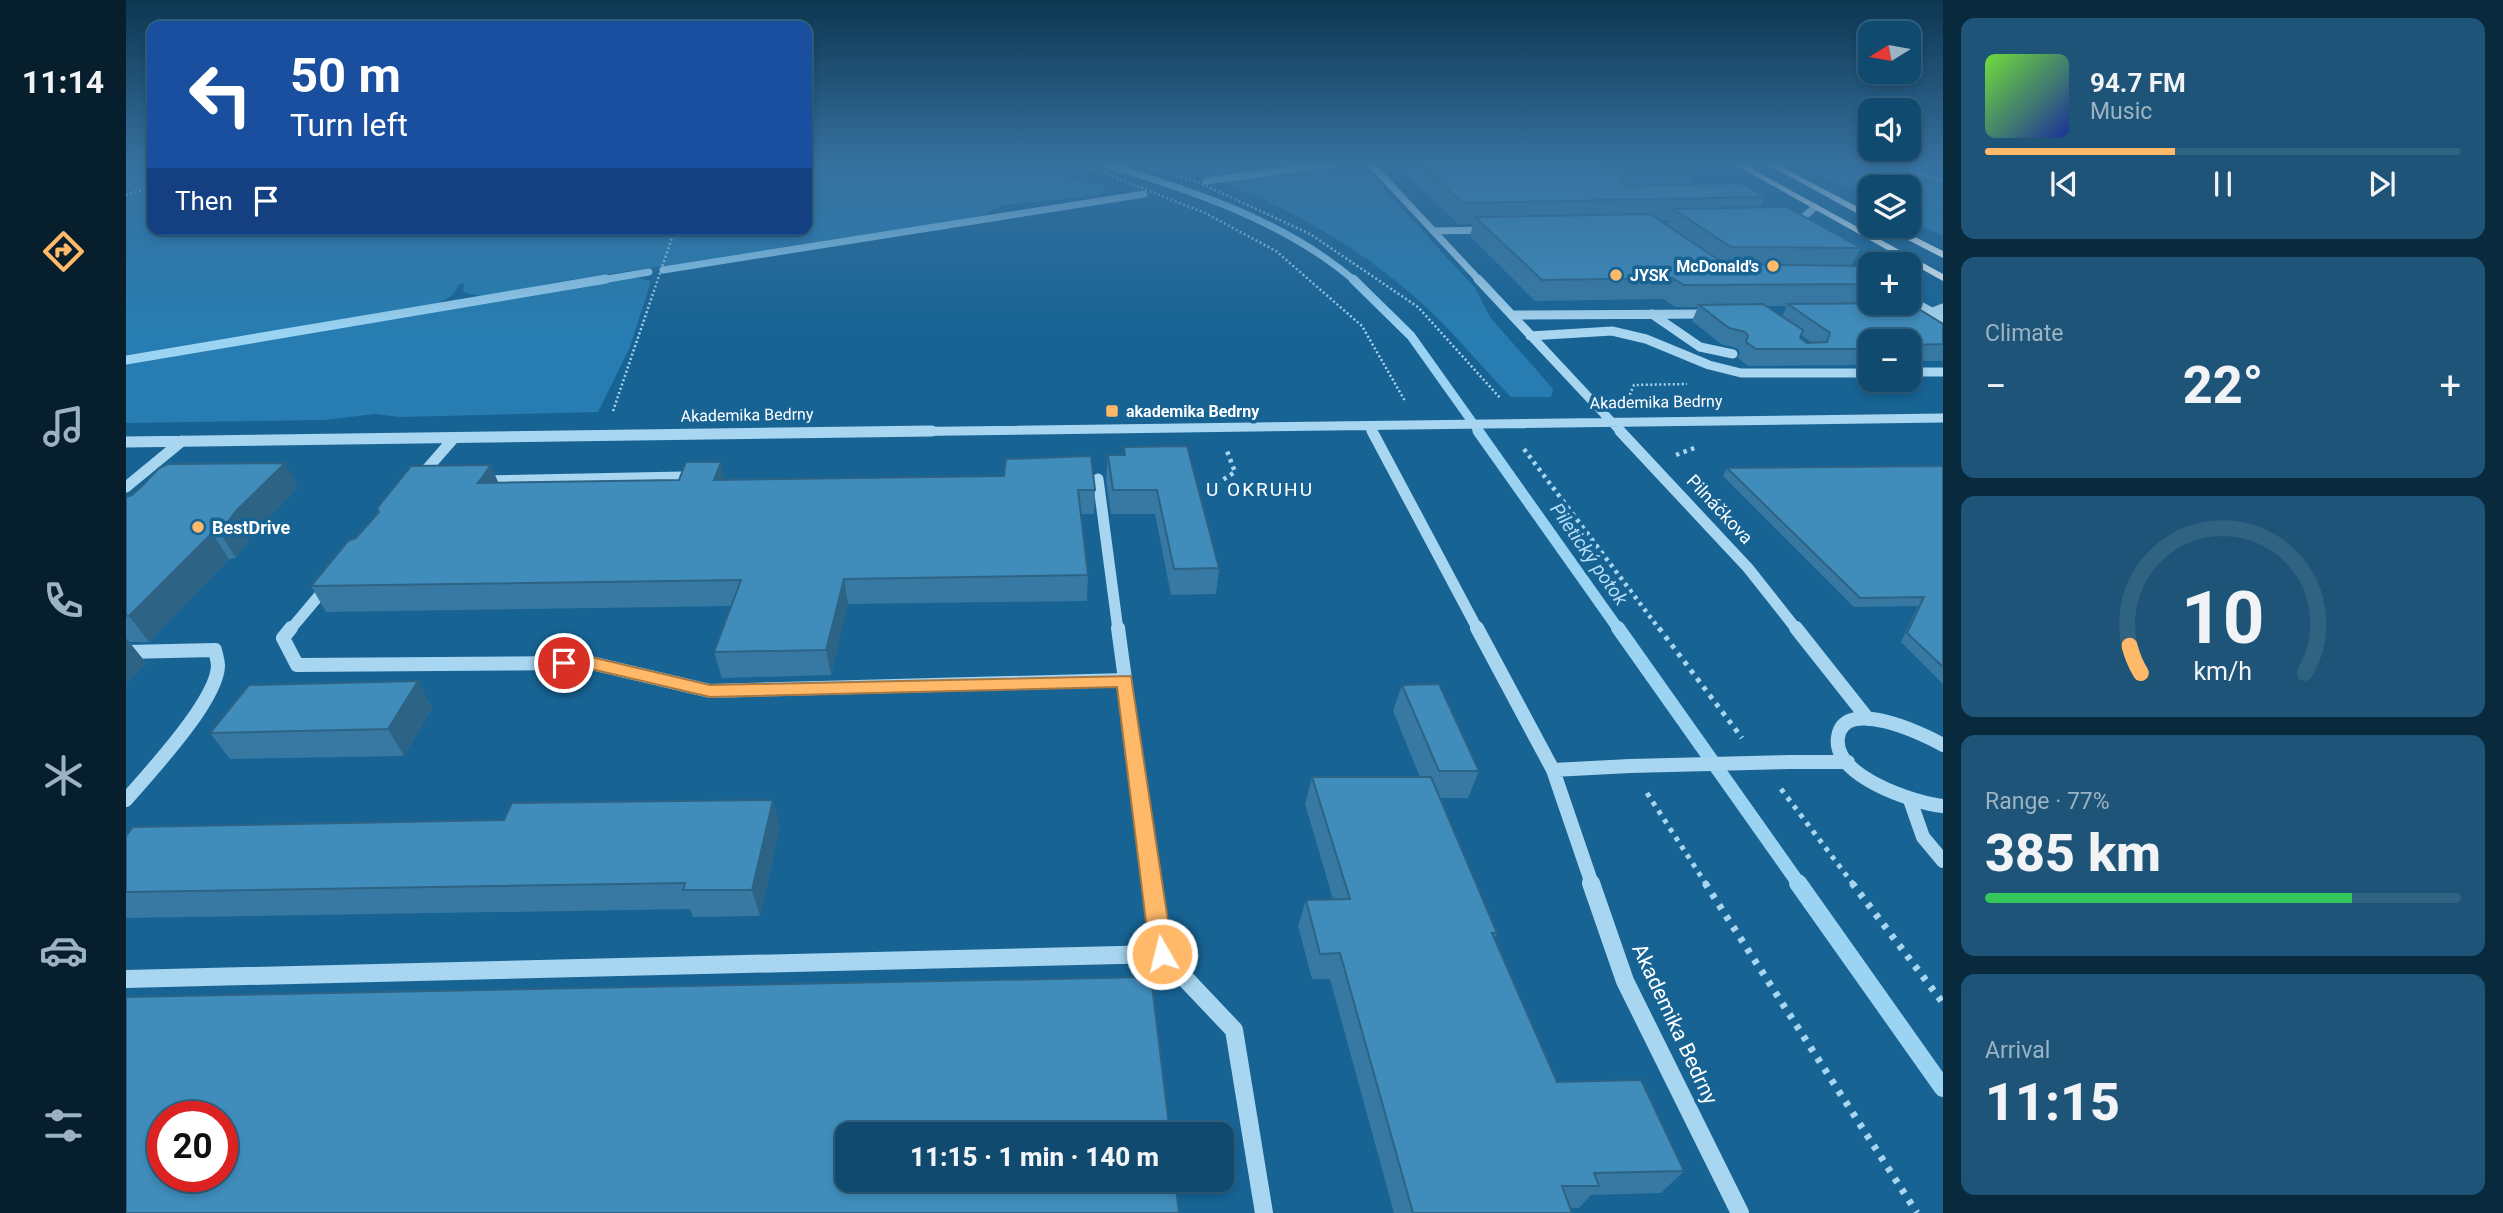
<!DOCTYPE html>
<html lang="en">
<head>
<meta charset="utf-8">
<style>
  :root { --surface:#114a6f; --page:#1e5477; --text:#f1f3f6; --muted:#9cb3c3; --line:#306282; --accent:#ffb968 }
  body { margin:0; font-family:Roboto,sans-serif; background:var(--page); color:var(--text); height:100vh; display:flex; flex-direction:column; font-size:26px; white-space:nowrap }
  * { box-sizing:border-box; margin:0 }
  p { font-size:23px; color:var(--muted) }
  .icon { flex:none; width:38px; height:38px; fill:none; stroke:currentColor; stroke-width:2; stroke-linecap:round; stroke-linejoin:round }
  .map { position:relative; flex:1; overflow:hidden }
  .side { display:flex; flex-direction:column; gap:18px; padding:18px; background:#09293d; width:560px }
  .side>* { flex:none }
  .banner { position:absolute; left:21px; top:21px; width:665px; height:214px; border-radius:14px; box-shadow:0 4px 10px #0003,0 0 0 2px var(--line); background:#1a4fa0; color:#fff; overflow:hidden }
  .needle { width:46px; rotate:259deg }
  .controls { position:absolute; left:1732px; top:21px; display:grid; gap:14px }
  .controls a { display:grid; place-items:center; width:63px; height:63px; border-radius:14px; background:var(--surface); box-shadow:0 4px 10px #0003,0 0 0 2px var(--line); font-size:35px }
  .speed { position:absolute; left:21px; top:1101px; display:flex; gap:14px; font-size:35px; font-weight:700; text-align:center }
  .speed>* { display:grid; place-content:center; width:91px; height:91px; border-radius:50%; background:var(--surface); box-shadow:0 4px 10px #0003,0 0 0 2px var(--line); line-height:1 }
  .speed .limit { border:10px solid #d22; background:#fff; color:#111 }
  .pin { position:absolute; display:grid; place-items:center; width:60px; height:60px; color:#fff; margin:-30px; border:4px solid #fff; border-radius:50%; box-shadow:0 2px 7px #0007 }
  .me { position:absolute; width:77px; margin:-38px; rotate:352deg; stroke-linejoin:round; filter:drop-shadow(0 0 5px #0008) }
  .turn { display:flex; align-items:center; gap:24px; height:147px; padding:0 28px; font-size:32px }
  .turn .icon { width:91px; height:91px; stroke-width:2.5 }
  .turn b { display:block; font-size:49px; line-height:60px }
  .then { display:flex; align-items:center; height:66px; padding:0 28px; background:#0003; gap:14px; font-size:26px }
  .big { font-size:52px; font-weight:800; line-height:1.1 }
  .side .widget { flex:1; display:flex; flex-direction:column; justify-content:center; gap:10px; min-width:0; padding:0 24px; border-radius:14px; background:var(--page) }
  .side .dial { align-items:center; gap:0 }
  .dial svg { height:182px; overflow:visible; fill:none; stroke:var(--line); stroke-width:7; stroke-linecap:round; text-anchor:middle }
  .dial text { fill:var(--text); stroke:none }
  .song { display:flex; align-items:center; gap:21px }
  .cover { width:84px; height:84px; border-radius:10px; background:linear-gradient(135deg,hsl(100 70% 55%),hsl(230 70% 35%)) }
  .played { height:7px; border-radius:4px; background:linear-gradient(90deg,var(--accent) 40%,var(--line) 40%) }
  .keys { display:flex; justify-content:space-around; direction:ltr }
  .heat { display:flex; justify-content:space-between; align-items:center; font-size:38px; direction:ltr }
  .charge { height:10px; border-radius:5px; background:linear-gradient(90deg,#34c759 77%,var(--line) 0) }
  .trip { position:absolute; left:709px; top:1122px; width:399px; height:70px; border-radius:14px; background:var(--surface); box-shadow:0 4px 10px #0003,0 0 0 2px var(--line); font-weight:800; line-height:70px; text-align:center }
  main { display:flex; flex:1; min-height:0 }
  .tab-bar { display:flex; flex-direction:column; width:126px; justify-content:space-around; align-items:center; background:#071e2c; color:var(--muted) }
  .tab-bar .icon { width:49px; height:49px }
  .tab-bar .on { color:var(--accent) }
  .tab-bar b { font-size:32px; color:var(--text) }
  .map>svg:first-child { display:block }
  .green { fill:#277db1 }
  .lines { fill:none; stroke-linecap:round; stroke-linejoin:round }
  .stream-far4 { stroke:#9bd3f3; stroke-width:7 }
  .stream-far3 { stroke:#9bd3f3; stroke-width:9 }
  .stream-far2 { stroke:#9bd3f3; stroke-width:11 }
  .stream-far1 { stroke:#9bd3f3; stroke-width:14 }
  .stream { stroke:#9bd3f3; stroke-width:18 }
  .path-far3 { stroke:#a8d5f0; stroke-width:2.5; stroke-dasharray:2 2.5; stroke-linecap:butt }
  .path-far2 { stroke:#a8d5f0; stroke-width:4.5; stroke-dasharray:3.5 4.5; stroke-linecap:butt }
  .path-far1 { stroke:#a8d5f0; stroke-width:5; stroke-dasharray:4.5 6; stroke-linecap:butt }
  .path { stroke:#a8d5f0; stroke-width:7; stroke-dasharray:5 8; stroke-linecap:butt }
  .minor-far4 { stroke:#a8d5f0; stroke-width:7 }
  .minor-far3 { stroke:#a8d5f0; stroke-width:9 }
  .minor-far2 { stroke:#a8d5f0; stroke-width:11 }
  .minor-far1 { stroke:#a8d5f0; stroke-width:14 }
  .minor { stroke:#a8d5f0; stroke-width:18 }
  .major { fill:#f2f9ff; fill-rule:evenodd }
  .minor-bridge { stroke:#a8d5f0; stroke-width:14 }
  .wall { fill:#3779a2; fill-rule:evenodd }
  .shaded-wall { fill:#2d6384 }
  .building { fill:#408dbc; stroke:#2d6384; stroke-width:2; fill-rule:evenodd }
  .route { fill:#ffb968; stroke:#a67844; stroke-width:2 }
  .poi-dot { fill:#ffb968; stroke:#176394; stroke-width:2.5 }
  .labels { text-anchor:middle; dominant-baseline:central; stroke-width:7; stroke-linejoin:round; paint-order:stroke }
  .far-poi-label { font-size:16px; font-weight:bold; fill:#fff; stroke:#176394; text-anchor:start }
  .far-street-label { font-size:16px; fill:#fff; stroke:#176394 }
  .street-label { font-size:18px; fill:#fff; stroke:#176394 }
  .poi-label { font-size:18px; font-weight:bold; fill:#fff; stroke:#176394; text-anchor:start }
  .neighbourhood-label { font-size:19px; letter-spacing:2px; fill:#fff; stroke:#176394 }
  .water-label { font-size:19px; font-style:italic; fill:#b4def7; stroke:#176394 }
  .near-street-label { font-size:21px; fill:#fff; stroke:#176394 }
</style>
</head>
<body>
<main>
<nav class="tab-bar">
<b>11:14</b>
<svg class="icon on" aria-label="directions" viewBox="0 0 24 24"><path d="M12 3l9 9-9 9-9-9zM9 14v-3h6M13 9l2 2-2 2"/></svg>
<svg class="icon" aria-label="music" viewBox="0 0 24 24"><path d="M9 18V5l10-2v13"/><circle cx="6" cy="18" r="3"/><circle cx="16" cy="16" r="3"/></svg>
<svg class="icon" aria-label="phone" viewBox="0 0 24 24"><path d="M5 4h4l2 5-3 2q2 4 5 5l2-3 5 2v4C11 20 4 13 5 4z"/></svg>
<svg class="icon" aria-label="climate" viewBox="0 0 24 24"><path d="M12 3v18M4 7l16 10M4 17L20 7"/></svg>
<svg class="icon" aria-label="car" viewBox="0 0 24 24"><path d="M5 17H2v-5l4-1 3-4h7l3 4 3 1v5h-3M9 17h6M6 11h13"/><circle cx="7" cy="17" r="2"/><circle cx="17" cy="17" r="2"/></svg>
<svg class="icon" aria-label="filters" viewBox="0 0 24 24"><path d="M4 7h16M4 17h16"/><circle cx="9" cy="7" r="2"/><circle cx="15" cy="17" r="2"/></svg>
</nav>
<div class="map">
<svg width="1817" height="1213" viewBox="0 0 1817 1213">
  <rect width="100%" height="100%" fill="#176394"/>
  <path class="green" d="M0 163H26V229H681V163H912C930 175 955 183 978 186L981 189 971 196 876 205 856 216C714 240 572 261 431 282 401 286 367 303 337 292L338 283 332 285C327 302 307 304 291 309L0 356Z
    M1026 163H1234L1349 288 1364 317 1427 389 1425 397H1385C1357 369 1333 338 1304 311 1247 257 1176 213 1102 185 1077 176 1051 170 1026 163Z
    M1672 163H1817V236L1783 220V187H1745V200Z
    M509 277 525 281 504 347 472 412 273 417 249 414 198 420 0 423V363Z"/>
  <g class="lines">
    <path class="stream-far4" d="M976 163C1064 190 1158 220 1229 281
      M1080 181 1211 163
      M537 270 1018 194
      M470 281 523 272"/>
    <path class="stream-far3" d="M1227 279 1285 336 1354 433
      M0 360 480 279"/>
    <path class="stream-far2" d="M1352 431 1493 630"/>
    <path class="stream-far1" d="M1492 628 1673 884"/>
    <path class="stream" d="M1672 883 1817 1088"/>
    <path class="path-far3" d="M943 163 973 171 1079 213 1150 251 1236 326 1279 401
      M1007 163 1074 183 1184 234 1292 307 1375 399
      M1575 163 1586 169
      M1767 163 1817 182
      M1784 171 1786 165 1791 163
      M0 195 26 187
      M1502 399 1508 385 1561 384
      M487 411 549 229"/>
    <path class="path-far2" d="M1398 449 1534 630
      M1550 455 1571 447
      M1084 488 1109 472 1101 451"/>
    <path class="path-far1" d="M1533 628 1616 738
      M1655 789 1727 884
      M1521 793 1580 884"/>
    <path class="path" d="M1579 883 1791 1213
      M1726 883 1817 1003"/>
    <path class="minor-far4" d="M1244 163 1354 281
      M1665 224 1673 221 1689 207
      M1308 231 1360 230"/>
    <path class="minor-far3" d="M1352 279 1496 433
      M1783 300 1817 318
      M1782 312H1807L1817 308
      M1526 314 1574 347 1607 354
      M1387 315 1586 314
      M1404 336 1486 331 1520 339 1583 365 1615 373H1745
      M1783 372H1817
      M1243 426 1247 433
      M673 433 1817 418"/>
    <path class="minor-far2" d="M1246 431 1352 630
      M1494 431 1622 568 1671 630
      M0 442 806 431
      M293 478 328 438
      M972 479 992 630
      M356 481 557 477
      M0 487 56 441
      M164 630 202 585"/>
    <path class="minor-far1" d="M165 628 157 638 171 665 465 663 584 691 999 680
      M992 628 1027 884
      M1351 628 1427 770 1466 884
      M1670 628 1742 719
      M0 652 89 650C90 655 92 661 92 666 91 701 23 773 0 800
      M1817 745C1798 734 1718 696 1712 737 1706 776 1788 803 1817 806
      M1665 762H1722
      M1427 770 1504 766
      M1784 800 1797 837 1817 861"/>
    <path class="minor" d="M1026 883 1036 954 1108 1030 1138 1213
      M1465 883 1499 981 1614 1213
      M0 979 1036 954"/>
    <path class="major" d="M1606 163H1615L1817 274V281Z
      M1639 163H1648L1745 214V221Z
      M1755 226H1767L1817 251V258Z"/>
    <path class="minor-bridge" d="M1504 766 1665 762"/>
  </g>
  <path class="wall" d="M1268 163H1573L1565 181H1563L1562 185 1639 197 1635 207 1735 248 1725 266 1745 273V303H1753L1752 304 1817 324V361H1783V341H1745V365L1622 366 1612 358 1614 353 1611 348 1595 344 1566 321 1572 307H1549L1537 299 1409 301 1344 236 1347 224H1332ZM1534 220H1543L1541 225ZM1640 306H1661L1656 317ZM1675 335 1686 343H1681L1674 338Z
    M998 447 1093 568 1090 594 1045 595 1029 514H985L980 479 982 455H998Z
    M595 462 599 480 969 490 968 514H955L962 575 961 601 722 604 705 675 596 678 588 652 606 606 200 612 185 586 253 512 251 508 372 482 553 480Z
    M1817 466V684L1775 642 1792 606 1728 607 1597 476 1601 468Z
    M172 487 125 536 110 558 103 559 23 642H3L20 663 0 684V497Z
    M292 681 306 708 278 756 104 759 84 733Z
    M1276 685 1353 771 1342 798H1314L1371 933 1369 938 1431 1082 1558 1171 1535 1193 1465 1195 1453 1208H1444L1446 1213H1268L1204 979H1186L1172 926 1180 900 1207 899 1179 804 1186 777H1294L1267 711Z
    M647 800 654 827 634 916 567 917 564 909 0 918V836L378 820Z"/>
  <path class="shaded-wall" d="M595 462 600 485 588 480Z
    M159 463 172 487 125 536 110 558 94 533 110 511Z
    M365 465 375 489 352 483Z
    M86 533 103 559 23 642 3 616Z
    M718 579 722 604 705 675 700 650Z
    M0 638 20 663 0 684Z
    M292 681 306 708 278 756 262 729Z
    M647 800 654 827 634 916 626 890Z"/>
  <path class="building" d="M1293 163H1477L1475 169 1481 173H1566L1501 175 1495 180 1499 186 1614 183 1639 197 1337 203Z
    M1661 207 1735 248 1605 247 1547 209Z
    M1524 214 1599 264 1733 266 1745 273V284L1558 285 1546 278 1416 280 1349 217Z
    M1783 303 1817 324V344L1786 345 1783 348V341H1745V349H1630L1620 342 1622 336 1619 332 1603 328 1573 305 1637 304 1677 330 1674 338 1681 343 1701 342 1704 333 1662 304Z
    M1061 446 1093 568 1048 569 1031 490H987L982 455H999L998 447Z
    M965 456 969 490H952L962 575 718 579 700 650 588 652 615 580 185 586 222 541 230 538 253 512 251 508 285 466 365 465 352 483 553 480 560 462H595L588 480 878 476 880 459Z
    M159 463 110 511 94 533H86L3 616H0V497L6 495 16 486 33 468 42 464Z
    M1817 466V667L1781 633 1798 597 1734 598 1601 468Z
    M292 681 262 729 84 733 123 685Z
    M1313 684 1353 771H1313L1276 685Z
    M1186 777H1305L1371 933H1366L1431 1082 1515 1080 1558 1171 1468 1173 1473 1186H1436L1446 1213H1287L1214 953 1194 954 1180 900 1224 899Z
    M647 800 626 890H557L559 883 0 892V836L7 827 378 820 386 803Z
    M1025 977 1044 1134H721V1180H1049L1053 1213H0V997ZM37 1116H96V1176H37Z"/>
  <linearGradient id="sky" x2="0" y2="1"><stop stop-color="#0d3651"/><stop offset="0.49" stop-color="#36719f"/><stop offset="1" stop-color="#36719f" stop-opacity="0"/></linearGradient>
  <rect width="1817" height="332" fill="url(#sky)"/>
  <path class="route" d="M438 657H465L584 685 1005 676 1047 954 1044 961 1036 964 1028 961 1024 954 991 687 584 697 465 669 432 667 430 663 432 659Z"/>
  <g class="poi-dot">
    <circle cx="1647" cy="266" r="7"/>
    <circle cx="1490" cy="275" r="7"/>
    <rect x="979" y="404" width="14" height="14" rx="3.5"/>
    <circle cx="72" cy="527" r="7"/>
  </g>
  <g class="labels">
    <g class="far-poi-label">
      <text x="1633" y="266" text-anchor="end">McDonald's</text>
      <text x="1504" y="275">JYSK</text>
      <text x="1000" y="411">akademika Bedrny</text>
    </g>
    <g class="far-street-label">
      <text transform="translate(1530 402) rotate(-1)">Akademika Bedrny</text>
      <text transform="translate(621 415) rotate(-1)">Akademika Bedrny</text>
    </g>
    <g class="street-label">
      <text transform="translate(1594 509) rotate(47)">Pilnáčkova</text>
    </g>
    <g class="poi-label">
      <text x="86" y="527">BestDrive</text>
    </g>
    <g class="neighbourhood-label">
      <text x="1134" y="489">U OKRUHU</text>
    </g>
    <g class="water-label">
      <text transform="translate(1463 554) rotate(55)">Piletický potok</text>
    </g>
    <g class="near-street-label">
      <text transform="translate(1549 1024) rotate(65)">Akademika Bedrny</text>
    </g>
  </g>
</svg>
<div class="controls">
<a><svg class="needle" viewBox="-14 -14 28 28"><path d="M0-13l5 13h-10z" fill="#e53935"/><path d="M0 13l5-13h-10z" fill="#9cb3c3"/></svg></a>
<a><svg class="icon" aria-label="sound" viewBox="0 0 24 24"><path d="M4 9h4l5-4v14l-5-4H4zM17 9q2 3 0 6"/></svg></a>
<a><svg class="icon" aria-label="layers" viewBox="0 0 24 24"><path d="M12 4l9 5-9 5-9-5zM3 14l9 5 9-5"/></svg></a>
<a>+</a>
<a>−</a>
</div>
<div class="speed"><div class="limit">20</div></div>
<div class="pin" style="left:438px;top:663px;background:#d93025"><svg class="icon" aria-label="arrive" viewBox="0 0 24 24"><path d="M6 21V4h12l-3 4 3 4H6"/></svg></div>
<svg class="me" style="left:1036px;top:954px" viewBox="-20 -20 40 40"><circle r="17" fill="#ffb968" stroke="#fff" stroke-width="3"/><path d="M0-11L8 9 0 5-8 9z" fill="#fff"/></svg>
<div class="trip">11:15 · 1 min · 140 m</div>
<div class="banner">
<div class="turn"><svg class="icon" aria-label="left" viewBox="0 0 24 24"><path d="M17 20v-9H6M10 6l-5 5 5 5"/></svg><div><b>50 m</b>Turn left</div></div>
<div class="then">Then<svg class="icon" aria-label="arrive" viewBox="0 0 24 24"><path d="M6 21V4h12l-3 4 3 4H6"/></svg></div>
</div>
</div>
<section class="side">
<div class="widget">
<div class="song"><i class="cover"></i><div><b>94.7 FM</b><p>Music</p></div></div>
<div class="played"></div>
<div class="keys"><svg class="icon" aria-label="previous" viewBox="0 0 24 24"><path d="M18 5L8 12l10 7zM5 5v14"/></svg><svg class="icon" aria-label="pause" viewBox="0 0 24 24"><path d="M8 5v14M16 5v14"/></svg><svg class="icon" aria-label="next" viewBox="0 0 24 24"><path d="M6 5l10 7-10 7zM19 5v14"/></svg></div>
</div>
<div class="widget"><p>Climate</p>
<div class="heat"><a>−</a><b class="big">22°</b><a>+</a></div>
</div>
<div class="widget dial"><svg viewBox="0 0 100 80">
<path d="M14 69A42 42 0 1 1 86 69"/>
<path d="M14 69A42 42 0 0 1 9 57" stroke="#ffb968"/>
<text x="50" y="56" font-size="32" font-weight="700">10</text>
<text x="50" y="72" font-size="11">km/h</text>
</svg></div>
<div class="widget"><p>Range · 77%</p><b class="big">385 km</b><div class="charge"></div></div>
<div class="widget"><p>Arrival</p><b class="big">11:15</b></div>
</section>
</main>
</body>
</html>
